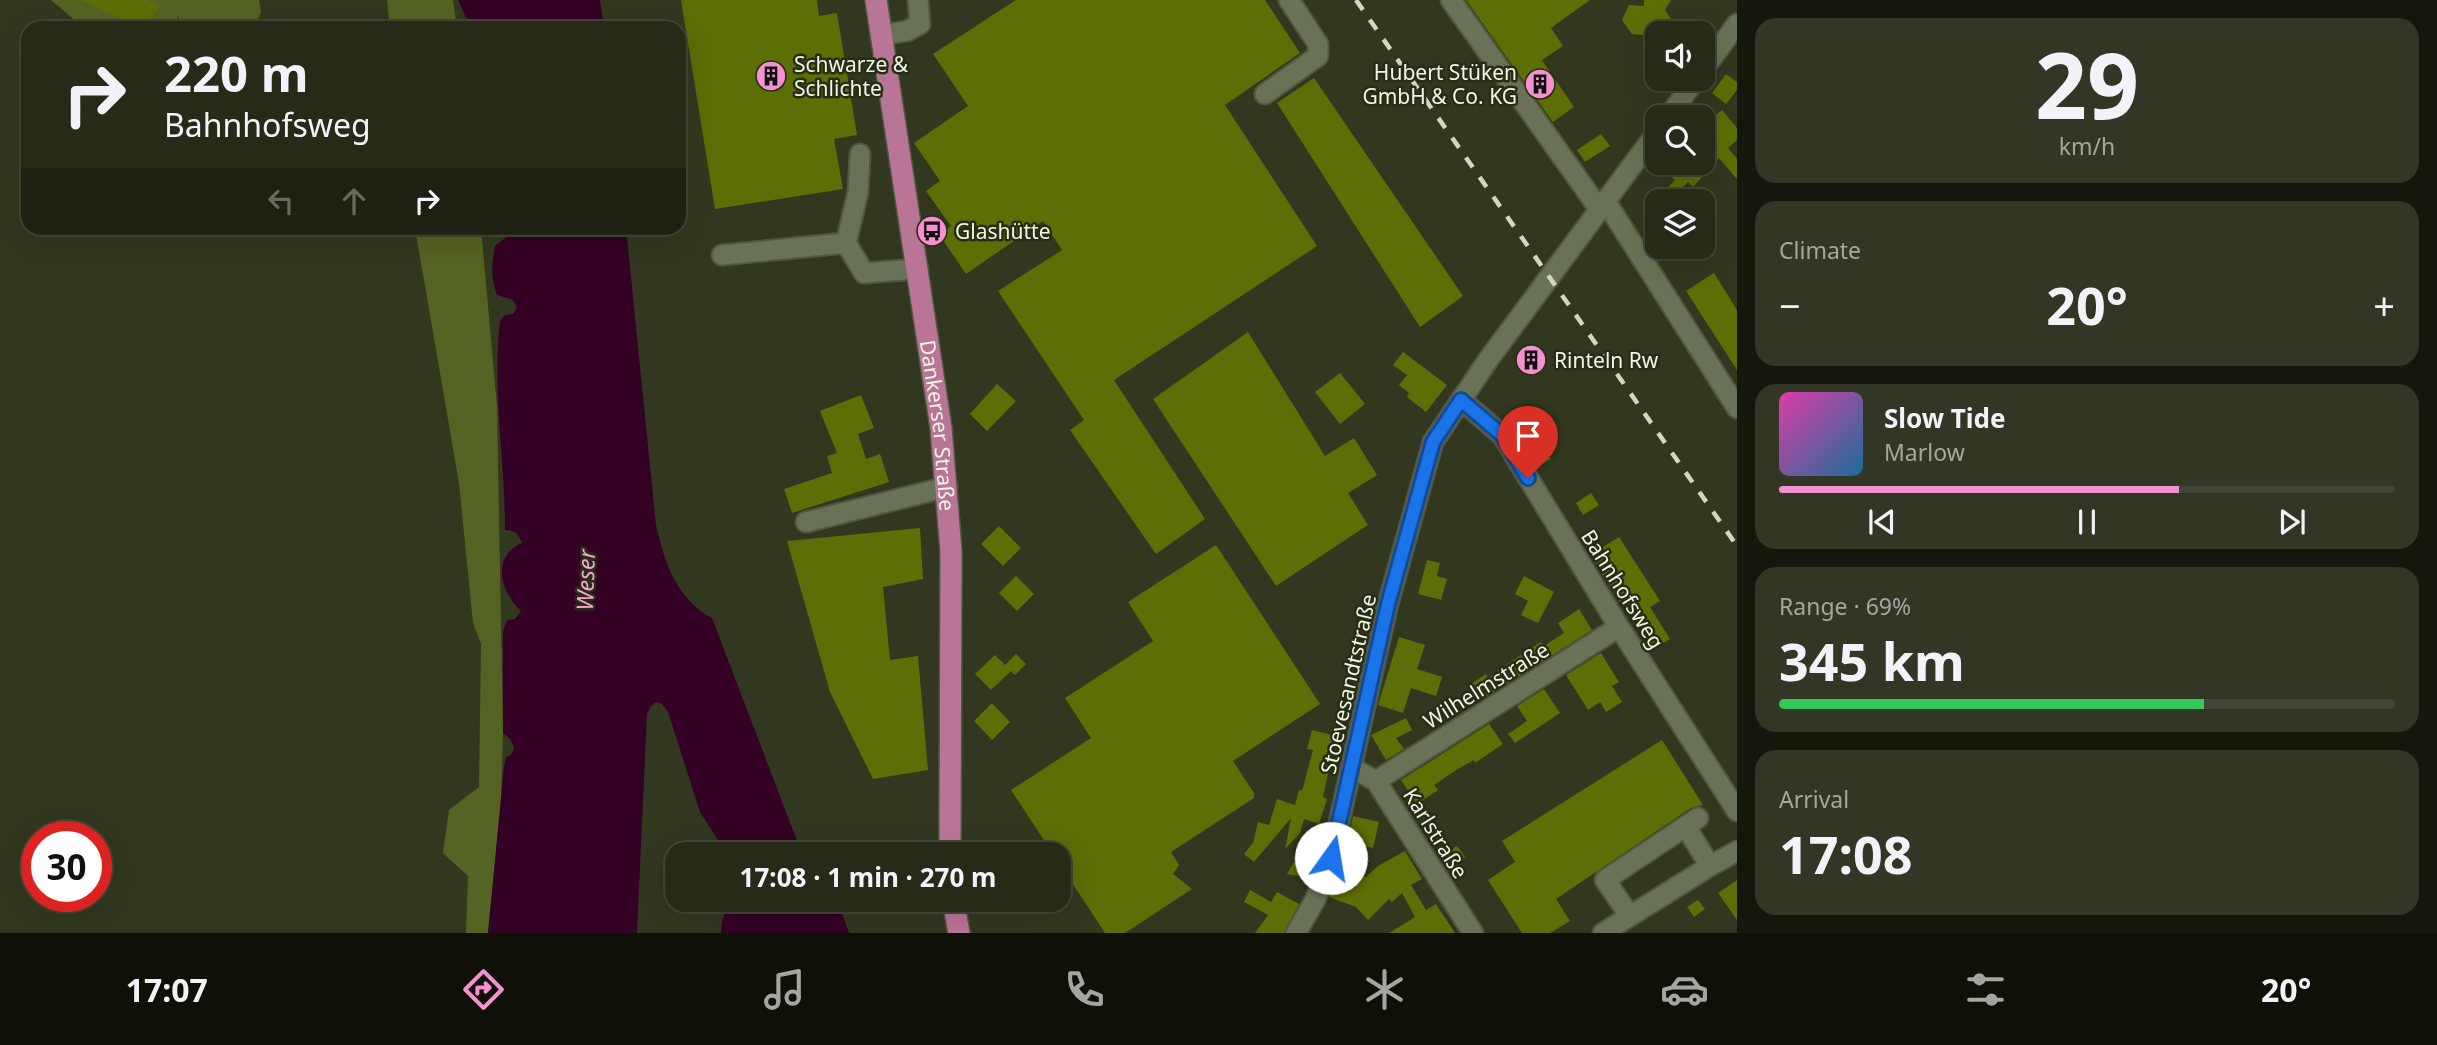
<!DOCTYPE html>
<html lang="en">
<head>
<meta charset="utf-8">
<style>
  :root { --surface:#262a17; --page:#323624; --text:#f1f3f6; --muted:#a4a7a1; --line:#424636; --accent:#f690d0 }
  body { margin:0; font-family:"Noto Sans",sans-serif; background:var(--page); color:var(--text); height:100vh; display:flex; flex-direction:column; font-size:26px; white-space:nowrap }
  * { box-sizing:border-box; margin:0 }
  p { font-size:23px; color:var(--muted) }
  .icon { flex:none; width:38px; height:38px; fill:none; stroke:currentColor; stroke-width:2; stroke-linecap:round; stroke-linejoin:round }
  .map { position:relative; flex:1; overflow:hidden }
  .sheet { display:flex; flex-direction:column; gap:18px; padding:18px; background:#15170d; width:700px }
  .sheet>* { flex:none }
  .top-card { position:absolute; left:21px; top:21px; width:665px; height:214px; border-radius:21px; box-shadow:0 7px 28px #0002,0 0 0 2px var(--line); background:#262a17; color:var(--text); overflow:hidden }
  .fabs { position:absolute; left:1645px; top:21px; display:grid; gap:14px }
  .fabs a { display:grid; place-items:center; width:70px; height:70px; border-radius:14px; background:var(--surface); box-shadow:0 7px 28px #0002,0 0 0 2px var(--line); font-size:35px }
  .speed { position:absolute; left:21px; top:821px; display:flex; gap:14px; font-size:35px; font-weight:700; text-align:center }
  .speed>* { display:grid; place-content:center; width:91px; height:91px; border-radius:50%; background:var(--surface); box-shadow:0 7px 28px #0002,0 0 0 2px var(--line); line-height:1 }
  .speed .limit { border:10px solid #d22; background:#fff; color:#111 }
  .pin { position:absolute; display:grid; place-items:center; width:60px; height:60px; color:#fff; margin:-72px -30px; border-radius:50% 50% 50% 0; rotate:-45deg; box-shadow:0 0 7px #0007 }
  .pin .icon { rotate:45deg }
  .me { position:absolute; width:77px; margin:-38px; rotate:13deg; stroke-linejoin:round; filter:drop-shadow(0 0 5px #0008) }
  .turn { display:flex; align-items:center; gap:24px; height:147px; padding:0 28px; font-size:32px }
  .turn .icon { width:91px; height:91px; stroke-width:2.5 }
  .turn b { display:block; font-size:49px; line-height:60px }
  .lanes { display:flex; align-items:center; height:66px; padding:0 28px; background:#0003; justify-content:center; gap:35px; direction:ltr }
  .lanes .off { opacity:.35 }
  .big { font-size:52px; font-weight:700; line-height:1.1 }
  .sheet .widget { flex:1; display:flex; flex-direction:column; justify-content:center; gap:10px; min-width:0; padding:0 24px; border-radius:21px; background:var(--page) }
  .sheet .dial { align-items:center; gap:0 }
  .dial b { font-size:91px; line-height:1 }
  .song { display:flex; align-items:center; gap:21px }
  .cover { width:84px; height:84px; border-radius:10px; background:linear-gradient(135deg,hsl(320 70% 55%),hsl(200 70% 35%)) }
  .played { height:7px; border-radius:4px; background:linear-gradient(90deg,var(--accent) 65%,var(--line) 65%) }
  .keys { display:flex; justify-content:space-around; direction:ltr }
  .heat { display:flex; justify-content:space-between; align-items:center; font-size:38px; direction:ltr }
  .charge { height:10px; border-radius:5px; background:linear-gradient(90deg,#34c759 69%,var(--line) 0) }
  .trip { position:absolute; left:665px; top:842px; width:406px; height:70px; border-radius:21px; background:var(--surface); box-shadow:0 7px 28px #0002,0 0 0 2px var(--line); font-weight:700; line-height:70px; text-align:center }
  .tabs { display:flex; height:112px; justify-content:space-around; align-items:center; background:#0f1109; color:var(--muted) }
  .tabs .icon { width:49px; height:49px }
  .tabs .active { color:var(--accent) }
  .tabs b { font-size:32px; color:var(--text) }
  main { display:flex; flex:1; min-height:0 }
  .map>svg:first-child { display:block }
  .green { fill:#556322 }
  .water { fill:#340025 }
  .building { fill:#5c6e06 }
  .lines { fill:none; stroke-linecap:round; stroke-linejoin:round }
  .minor-casing { stroke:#525741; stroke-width:23 }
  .major-casing { stroke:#525741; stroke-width:24 }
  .minor { stroke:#697156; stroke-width:19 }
  .major { stroke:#b97598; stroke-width:21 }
  .rail { stroke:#d2d7c5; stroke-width:4.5; stroke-dasharray:12 12; stroke-linecap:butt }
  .route-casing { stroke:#114b97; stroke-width:18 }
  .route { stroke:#1a73e8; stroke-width:12 }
  .labels { text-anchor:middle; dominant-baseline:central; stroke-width:5; stroke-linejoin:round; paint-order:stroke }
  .poi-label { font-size:21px; fill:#f0f5e5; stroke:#282e15; text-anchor:start }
  .street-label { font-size:21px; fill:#f0f5e5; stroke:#282e15 }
  .water-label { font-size:23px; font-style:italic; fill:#f8a3d7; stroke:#282e15 }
</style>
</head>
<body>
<main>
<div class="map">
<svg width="1737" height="933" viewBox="0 0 1737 933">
  <rect width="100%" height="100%" fill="#32381f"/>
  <path class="green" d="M51 0H259L261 12 254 28H182L177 14 178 28H84Z
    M387 0H453L457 28H390Z
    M415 228H481L497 407 503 733 501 801 488 933H466L468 876 443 853 449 810 479 787 481 644 473 623 459 483Z"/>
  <path class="water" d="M458 0H600L604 28H487L486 24 466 18Z
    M505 228H626L656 525C664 561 677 600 712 618L802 854H727L700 812 668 712 662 704 656 702 651 706 647 714 637 933H488L504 767 506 758 512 754 514 747 510 739 503 733V632L507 620 515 619 521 611C500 592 491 556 522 543 519 534 515 530 505 530 505 460 492 391 500 321L505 315 513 314 517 307 513 300 497 295C490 278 492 263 495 246L510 234Z
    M729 900H837L849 933H721L722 922Z"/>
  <path class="building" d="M82 0H147L159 6 148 28H138Z
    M681 0H817L819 16 837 13 857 135 834 139 843 189 715 209Z
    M1016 0H1265L1300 53 1225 105 1317 246 1114 380 1205 519 1156 554 1070 430 1084 420 998 291 1062 250 1043 221 966 274 939 234 951 226 926 191 940 181 914 143 968 106 933 54Z
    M1466 0H1590L1551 28 1563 46 1542 60 1574 107 1553 122Z
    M1644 0H1671L1665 10 1673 22H1688L1696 33H1657V61L1643 35 1632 34 1622 20 1629 5 1644 6Z
    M1726 74 1737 82V90L1726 104 1712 93Z
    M1314 78 1463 296 1420 327 1277 103Z
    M1722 110 1737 128V140L1728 148 1737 159V179L1719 158 1693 187 1688 182 1671 200 1663 193 1675 180 1655 163H1703V126Z
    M1601 134 1610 146 1585 162 1577 150Z
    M1709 239 1716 249 1703 257 1697 247H1703V243Z
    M1714 273 1737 310V370L1686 291Z
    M1248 332 1325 456 1354 438 1377 475 1348 493 1368 525 1276 586 1153 399Z
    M1403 352 1447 385 1426 412 1407 397 1409 393 1399 385 1407 375 1393 365Z
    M1340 373 1365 404 1340 424 1315 392Z
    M997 384 1016 401 987 431 970 414Z
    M861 395 874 428 858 434 866 459 880 454 889 482 792 513 784 489 832 473 827 456 837 453 820 411Z
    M1534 431 1551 459 1539 466 1522 439Z
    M1591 493 1599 505 1583 515 1576 503Z
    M999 526 1021 548 1003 566 981 544Z
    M920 528 923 579 883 587 890 660 918 656 928 770 873 779 830 692 787 541Z
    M1619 537 1660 601 1650 607 1670 639 1653 649 1625 599 1620 602 1590 555Z
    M1216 545 1320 704 1233 761 1254 793V798L1171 852 1179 865 1173 874 1192 889 1125 933H1105L1059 863V854H1053L1011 790 1091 738 1065 698 1153 641 1128 602Z
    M1427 560 1440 563 1437 576 1447 579 1441 600 1418 594Z
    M1016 576 1034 594 1017 611 999 593Z
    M1524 576 1554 592 1538 623 1521 615 1528 601 1515 594Z
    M1579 609 1592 630 1478 702 1468 686 1486 674 1488 678 1525 652 1541 642 1544 646 1564 633 1558 623Z
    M1399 637 1425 645 1417 669 1442 677 1436 696 1411 688 1403 713 1378 705Z
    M1601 653 1619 682 1612 686 1622 702 1606 712 1600 702 1588 710 1566 675Z
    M1016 654 1026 664 1015 675 1005 665Z
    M995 655 1011 671 991 690 975 674Z
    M1544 689 1560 713 1515 743 1508 734 1527 721 1517 706Z
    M992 703 1010 722 992 740 974 721Z
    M1406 718 1412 730 1396 738 1404 749 1386 760 1371 735Z
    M1489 724 1503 744 1475 763 1474 760 1458 769 1434 785 1438 790 1417 804 1401 780Z
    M1312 730 1336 736 1323 797 1327 799 1319 824 1304 819 1300 833 1285 849 1291 818 1254 862 1244 854 1253 843 1258 822 1269 825 1277 799 1295 805 1299 790 1302 791 1313 750 1307 749Z
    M1662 740 1703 805 1691 808 1556 899 1570 921 1550 933H1522L1488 880 1515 862 1502 841Z
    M1353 816 1379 822 1373 848 1347 842Z
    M1312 829H1314L1305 877 1287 874Z
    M1457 846 1465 857 1455 864 1447 853Z
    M1405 851 1422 879 1411 885 1426 910 1436 904 1455 933H1389L1415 917 1402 893 1392 902 1389 899 1368 920 1356 907 1329 897 1341 867 1366 877 1378 866Z
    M1737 880V920L1718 893Z
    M1250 890 1271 902 1277 892 1299 904 1284 933H1255L1268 915 1244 902Z
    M1698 900 1705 909 1694 917 1687 907Z"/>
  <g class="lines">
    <g class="minor-casing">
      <path id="minor" d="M1451 0 1600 210
        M881 35 907 31 920 24 918 0
        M1703 70 1737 24
        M1265 94 1318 56V44L1289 0
        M1668 117 1696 79
        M1606 202 1737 408
        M846 243 858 192 860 154
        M722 255 846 243 864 273 918 269
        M1461 400 1502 435 1619 627 1737 811
        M806 522 947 487
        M1352 768 1376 781 1473 933
        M1376 781 1619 627
        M1710 866 1737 851
        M1630 916 1605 880 1698 818
        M1296 933 1315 900 1331 858 1388 604 1433 442 1488 360 1657 132
        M1603 933 1710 866 1686 827"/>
    </g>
    <g class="major-casing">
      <g id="major">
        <path id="s1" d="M876 0 941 428 951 551 950 854"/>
        <path d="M953 900 959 933"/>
      </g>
    </g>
    <use href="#minor" class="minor"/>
    <use href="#major" class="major"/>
    <path class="rail" d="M1356 0 1737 546"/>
  </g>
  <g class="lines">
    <g class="route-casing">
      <path id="route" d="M1331 858 1388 604 1433 442 1461 400 1502 435 1528 478"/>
    </g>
    <use href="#route" class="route"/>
  </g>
  <defs>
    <g id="building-disc" transform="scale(1.575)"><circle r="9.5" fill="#f690d0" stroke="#282e15"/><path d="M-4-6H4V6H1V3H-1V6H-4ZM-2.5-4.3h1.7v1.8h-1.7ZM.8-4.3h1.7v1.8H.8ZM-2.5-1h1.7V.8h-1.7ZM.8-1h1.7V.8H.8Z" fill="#111"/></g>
    <g id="bus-disc" transform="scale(1.575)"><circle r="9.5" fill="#f690d0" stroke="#282e15"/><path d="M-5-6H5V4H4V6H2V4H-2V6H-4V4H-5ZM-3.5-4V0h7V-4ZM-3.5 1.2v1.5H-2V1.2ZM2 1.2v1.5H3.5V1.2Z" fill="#111"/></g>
  </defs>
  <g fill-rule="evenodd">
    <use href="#building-disc" x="771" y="76"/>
    <use href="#building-disc" x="1540" y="84"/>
    <use href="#bus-disc" x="932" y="231"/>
    <use href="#building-disc" x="1531" y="360"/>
  </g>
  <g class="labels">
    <g class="poi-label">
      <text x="794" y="64">Schwarze &amp;<tspan x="794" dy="24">Schlichte</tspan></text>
      <text x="1517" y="72" text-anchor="end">Hubert Stüken<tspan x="1517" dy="24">GmbH &amp; Co. KG</tspan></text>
      <text x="955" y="231">Glashütte</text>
      <text x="1554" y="360">Rinteln Rw</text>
    </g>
    <g class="street-label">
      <text stroke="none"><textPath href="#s1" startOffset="430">Dankerser Straße</textPath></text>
      <text transform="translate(1623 589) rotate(58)">Bahnhofsweg</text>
      <text transform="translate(1348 684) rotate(-77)">Stoevesandtstraße</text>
      <text transform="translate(1486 685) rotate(-32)">Wilhelmstraße</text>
      <text transform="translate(1436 833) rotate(58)">Karlstraße</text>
    </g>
    <g class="water-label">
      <text transform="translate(585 580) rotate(-88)">Weser</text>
    </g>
  </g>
</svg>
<div class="fabs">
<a><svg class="icon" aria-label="sound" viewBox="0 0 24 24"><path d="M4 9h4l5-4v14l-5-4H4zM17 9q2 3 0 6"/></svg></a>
<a><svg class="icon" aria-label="search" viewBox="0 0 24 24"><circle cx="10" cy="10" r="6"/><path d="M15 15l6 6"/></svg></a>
<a><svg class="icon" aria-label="layers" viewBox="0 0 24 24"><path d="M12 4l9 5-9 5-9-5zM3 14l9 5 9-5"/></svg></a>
</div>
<div class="speed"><div class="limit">30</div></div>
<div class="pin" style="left:1528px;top:478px;background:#d93025"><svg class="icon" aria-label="arrive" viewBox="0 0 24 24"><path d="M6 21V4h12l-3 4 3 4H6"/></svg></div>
<svg class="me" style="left:1331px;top:858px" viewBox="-20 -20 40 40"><circle r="19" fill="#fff"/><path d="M0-13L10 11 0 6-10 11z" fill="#1a73e8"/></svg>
<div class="trip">17:08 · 1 min · 270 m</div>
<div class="top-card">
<div class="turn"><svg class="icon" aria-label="right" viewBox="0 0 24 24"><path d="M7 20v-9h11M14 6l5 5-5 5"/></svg><div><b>220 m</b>Bahnhofsweg</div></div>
<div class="lanes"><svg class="icon off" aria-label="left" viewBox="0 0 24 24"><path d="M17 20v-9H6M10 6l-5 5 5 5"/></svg><svg class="icon off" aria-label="ahead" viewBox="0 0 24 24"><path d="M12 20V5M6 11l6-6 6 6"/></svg><svg class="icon" aria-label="right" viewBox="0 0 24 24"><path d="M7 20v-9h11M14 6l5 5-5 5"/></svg></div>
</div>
</div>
<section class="sheet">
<div class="widget dial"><b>29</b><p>km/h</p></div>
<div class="widget"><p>Climate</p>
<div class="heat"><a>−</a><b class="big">20°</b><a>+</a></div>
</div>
<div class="widget">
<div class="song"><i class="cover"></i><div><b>Slow Tide</b><p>Marlow</p></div></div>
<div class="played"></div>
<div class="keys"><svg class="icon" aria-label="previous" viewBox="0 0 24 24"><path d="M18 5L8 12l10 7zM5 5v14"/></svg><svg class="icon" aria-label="pause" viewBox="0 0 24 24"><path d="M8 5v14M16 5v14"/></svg><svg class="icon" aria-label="next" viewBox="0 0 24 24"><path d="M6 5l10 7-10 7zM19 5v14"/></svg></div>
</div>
<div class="widget"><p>Range · 69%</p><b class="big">345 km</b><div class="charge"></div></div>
<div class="widget"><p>Arrival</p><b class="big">17:08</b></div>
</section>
</main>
<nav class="tabs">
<b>17:07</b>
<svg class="icon active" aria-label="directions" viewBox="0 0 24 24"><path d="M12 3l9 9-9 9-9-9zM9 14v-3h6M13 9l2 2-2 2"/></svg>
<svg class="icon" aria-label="music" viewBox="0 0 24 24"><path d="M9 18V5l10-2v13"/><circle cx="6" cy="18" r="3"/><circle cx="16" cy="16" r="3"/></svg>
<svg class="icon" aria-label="phone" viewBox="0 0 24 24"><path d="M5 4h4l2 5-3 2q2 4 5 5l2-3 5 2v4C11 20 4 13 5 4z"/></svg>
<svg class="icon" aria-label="climate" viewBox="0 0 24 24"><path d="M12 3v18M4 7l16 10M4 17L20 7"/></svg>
<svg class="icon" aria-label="car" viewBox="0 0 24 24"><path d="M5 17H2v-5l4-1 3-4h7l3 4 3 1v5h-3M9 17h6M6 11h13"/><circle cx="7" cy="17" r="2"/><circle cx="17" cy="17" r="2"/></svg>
<svg class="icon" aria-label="filters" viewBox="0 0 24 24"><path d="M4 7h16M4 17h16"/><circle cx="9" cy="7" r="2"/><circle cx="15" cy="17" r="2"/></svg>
<b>20°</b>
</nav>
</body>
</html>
